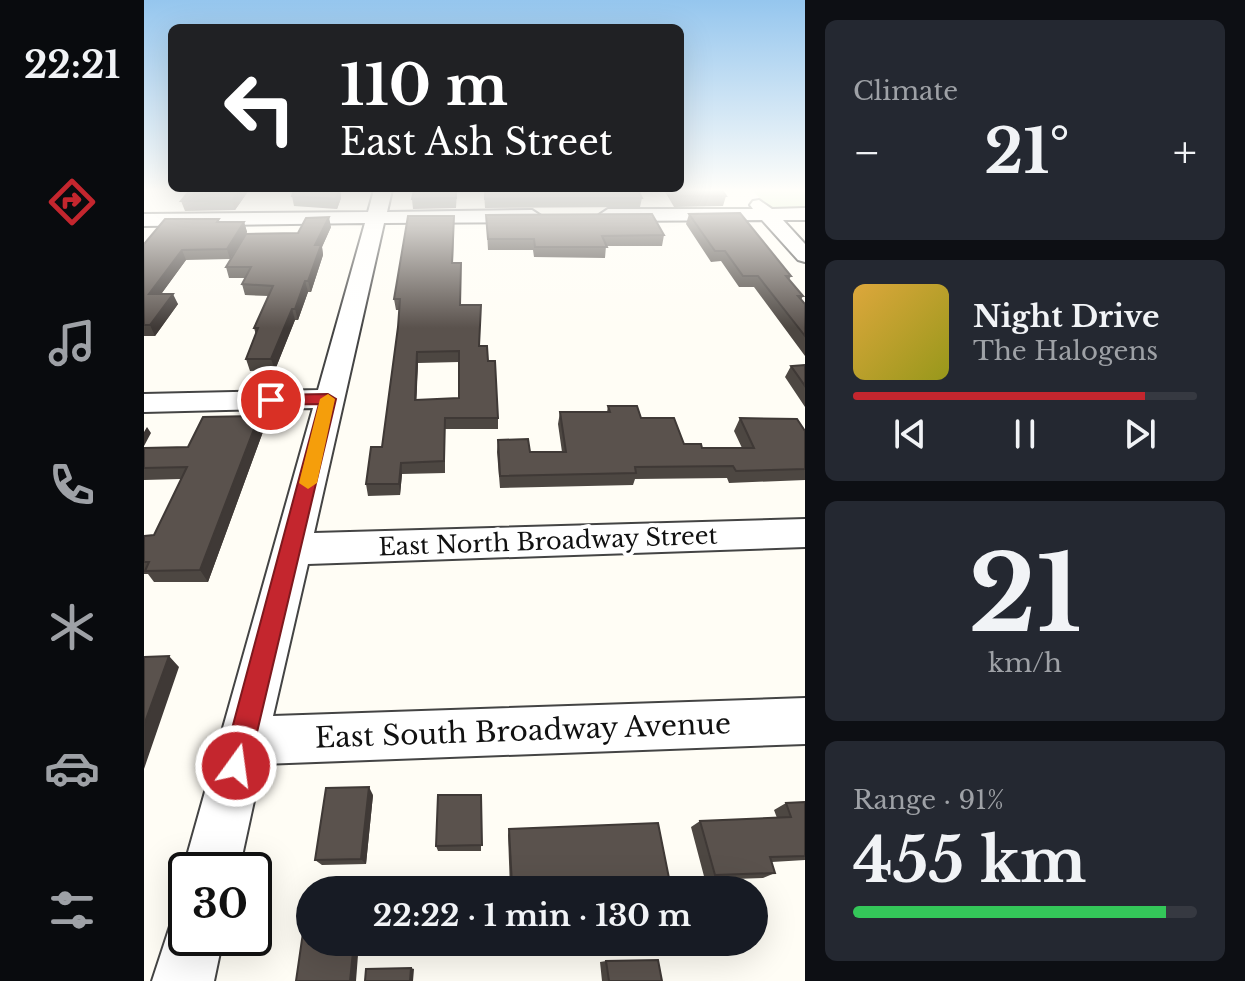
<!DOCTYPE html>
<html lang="en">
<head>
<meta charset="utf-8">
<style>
  :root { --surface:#171b24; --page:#242831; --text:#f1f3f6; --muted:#9ea1a6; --line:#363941; --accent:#c4262e }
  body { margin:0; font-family:"Libre Baskerville",serif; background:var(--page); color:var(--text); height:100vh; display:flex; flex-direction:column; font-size:30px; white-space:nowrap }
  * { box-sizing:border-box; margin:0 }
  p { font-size:26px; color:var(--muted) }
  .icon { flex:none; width:44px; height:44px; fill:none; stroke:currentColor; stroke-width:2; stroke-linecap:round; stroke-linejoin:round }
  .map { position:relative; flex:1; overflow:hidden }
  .panel { display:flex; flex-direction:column; gap:20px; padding:20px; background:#0d0f14; width:440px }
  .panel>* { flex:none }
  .guide { position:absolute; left:24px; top:24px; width:516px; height:168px; border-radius:12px; box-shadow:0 8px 32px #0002; background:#202124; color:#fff; overflow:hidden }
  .speed { position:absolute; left:24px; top:852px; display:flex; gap:16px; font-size:40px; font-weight:700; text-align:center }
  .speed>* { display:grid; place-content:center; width:104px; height:104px; border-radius:50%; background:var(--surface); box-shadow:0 8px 32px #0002; line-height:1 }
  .speed .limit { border:4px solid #111; border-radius:12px; background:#fff; color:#111 }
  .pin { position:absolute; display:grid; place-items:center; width:68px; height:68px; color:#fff; margin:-34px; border:4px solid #fff; border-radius:50%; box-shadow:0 2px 8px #0007 }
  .me { position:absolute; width:88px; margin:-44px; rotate:14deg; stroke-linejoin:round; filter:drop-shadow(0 0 6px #0008) }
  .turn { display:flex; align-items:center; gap:28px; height:168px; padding:0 40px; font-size:36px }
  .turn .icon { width:104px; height:104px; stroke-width:2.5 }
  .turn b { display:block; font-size:56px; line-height:68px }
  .big { font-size:60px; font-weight:800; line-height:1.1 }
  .panel .widget { flex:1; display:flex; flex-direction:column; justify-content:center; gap:12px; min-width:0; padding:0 28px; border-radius:12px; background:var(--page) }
  .panel .dial { align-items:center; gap:0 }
  .dial b { font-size:104px; line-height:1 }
  .song { display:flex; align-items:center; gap:24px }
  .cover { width:96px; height:96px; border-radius:12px; background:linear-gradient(135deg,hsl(40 70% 55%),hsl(60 70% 35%)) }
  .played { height:8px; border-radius:4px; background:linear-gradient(90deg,var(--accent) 85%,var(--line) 85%) }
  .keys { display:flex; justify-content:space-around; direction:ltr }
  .heat { display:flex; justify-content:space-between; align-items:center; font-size:44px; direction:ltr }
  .charge { height:12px; border-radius:6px; background:linear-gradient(90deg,#34c759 91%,var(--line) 0) }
  .trip { position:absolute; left:152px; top:876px; width:472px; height:80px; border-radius:40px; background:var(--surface); box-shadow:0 8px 32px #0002; font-weight:800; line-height:80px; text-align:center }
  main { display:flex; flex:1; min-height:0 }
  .dock { display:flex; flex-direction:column; width:144px; justify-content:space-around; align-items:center; background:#090b0e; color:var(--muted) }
  .dock .icon { width:56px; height:56px }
  .dock .selected { color:var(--accent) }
  .dock b { font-size:36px; color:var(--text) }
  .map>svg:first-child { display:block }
  .green { fill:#d5ebbd }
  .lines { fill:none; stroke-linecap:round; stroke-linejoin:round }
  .minor-casing { stroke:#444; stroke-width:4 }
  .minor { fill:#fff; fill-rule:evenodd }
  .wall { fill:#4d4742; fill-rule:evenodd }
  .shaded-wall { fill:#3f3936 }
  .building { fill:#5a524d; stroke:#3f3936; stroke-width:2; fill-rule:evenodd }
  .route { fill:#c4262e; stroke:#7f191e; stroke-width:2 }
  .slow { fill:#f59e0b }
  .labels { text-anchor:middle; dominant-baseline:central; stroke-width:8; stroke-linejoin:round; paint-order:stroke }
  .street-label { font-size:24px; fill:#111; stroke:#fff }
  .near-street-label { font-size:28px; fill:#111; stroke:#fff }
</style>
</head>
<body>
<main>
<nav class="dock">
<b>22:21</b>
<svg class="icon selected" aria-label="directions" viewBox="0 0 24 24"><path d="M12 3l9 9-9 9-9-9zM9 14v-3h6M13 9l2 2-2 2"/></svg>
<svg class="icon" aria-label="music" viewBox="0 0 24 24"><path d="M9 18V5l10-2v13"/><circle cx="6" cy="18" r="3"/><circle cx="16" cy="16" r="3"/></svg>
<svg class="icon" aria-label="phone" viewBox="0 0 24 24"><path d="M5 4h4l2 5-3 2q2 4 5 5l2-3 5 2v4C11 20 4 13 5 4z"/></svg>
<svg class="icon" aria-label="climate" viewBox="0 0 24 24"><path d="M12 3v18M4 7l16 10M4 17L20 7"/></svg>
<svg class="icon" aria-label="car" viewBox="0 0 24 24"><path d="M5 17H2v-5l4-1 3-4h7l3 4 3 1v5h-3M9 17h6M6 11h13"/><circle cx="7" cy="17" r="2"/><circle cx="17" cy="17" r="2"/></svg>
<svg class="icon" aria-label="filters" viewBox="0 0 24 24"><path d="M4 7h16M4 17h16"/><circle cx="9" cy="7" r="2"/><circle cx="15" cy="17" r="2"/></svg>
</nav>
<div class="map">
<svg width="661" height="981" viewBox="0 0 661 981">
  <rect width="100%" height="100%" fill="#fffdf5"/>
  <path class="green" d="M608 190H661V210L625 208Z"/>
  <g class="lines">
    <g class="minor-casing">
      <path id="minor" d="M230 190H248L243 212 388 210 397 216 388 222 240 223 170 533 661 519V547L164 564 129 716 661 698V744L118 764 95 870H42V876L39 870 169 408 0 412V394L174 390 221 223 0 226V214L224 212Z
        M615 200 628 209 661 208V220H639L661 244V262L654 260 618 220 464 221 455 215 464 209H609L606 205 609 201Z
        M42 912V938H79L70 981H8L29 917Z"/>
    </g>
    <use href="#minor" class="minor"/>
  </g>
  <path class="wall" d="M46 190H105L91 210 41 211 37 201Z
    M150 190H197V198L193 209 150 206 148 196Z
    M313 190 312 208 269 209 268 199Z
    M340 190 498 198 496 207 341 208Z
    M520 190H578L582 196 579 206 530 207Z
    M545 214 647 276 645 280 659 296 657 300 661 304V356L610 287H595L577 261 567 262 542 224Z
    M342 215 520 235 518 246H462L461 258 390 257 389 250H344Z
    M310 216 309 263 316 305 335 346 344 361 354 418V429H301V473L258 474 256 495 224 496 222 484 238 447 254 327 255 310H252L250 299ZM315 362V398L272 400 274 363Z
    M77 222H100L103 232 86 259 42 260 17 294 34 304 11 336H0V244Z
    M187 227 178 247 179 255 167 292H164L154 320H151L131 370 106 371 102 359 112 335 110 328 125 296 101 295 98 284 101 278H85L82 267 154 233Z
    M661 365V407L641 377 647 366Z
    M464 406 497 418 540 444 558 448H598L590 431 596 418 661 431V480L585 483 583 478 491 479 489 485 356 488 353 452 354 440 386 452H418L414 424 416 412H463Z
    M120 429 64 582H10L4 574H0V536L10 535 37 479 0 480V448L44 447Z
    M229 795 222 864 178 865 171 860Z
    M337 795V851H294L292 846Z
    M661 802V860L628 862 631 873 619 878 561 880 547 827 556 821 633 818 630 810 642 803Z
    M365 829 525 878 517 882 366 889 364 835Z
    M462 961 518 981H458L456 962Z"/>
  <path class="shaded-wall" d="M96 190H105L91 210 88 201Z
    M193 190H197V198L193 209 192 199Z
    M185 217 187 227 178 247 179 255 167 292 164 281 171 245Z
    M100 222 103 232 86 259 83 249Z
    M38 250 42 260 10 304 5 294Z
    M161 281 164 292 154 320 151 309Z
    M29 294 34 304 11 336 6 325Z
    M148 309 151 320 131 370 127 359Z
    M273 352 274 363 272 411 271 400Z
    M115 416 120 429 64 582 56 570Z
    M3 427 7 433 0 446V432Z
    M257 463 258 474 256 495 255 484Z
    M25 656 35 667 0 769V725Z
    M225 787 229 795 222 864 217 859Z
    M210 942H215L212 981H206Z
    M267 968 270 969 269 981H266Z"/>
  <path class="building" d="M46 190H96L88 201H37Z
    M150 190H195L192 199 148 196Z
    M270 190H312V198L268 199Z
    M341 190H494L498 198 341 199Z
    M529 190H578L582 196H533Z
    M596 213 647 276H642L659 296H654L661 304V336L614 276H599L581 251H571L545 214Z
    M508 214 520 235 458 236 463 247H391L390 239H344L342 215Z
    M264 216H310L308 263H317L316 305H337L335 346H343L344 361H351L354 418H301L300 461 257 463 255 484H222L227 447H238L254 327 256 299H250ZM315 351V398L271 400 273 352Z
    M185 217 171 245H177L164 281H161L151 309H148L127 359H102L114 328H110L129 286 98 284 107 267H82L102 234 154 233 162 218Z
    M21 219H75L73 222H100L83 249 38 250 5 294H29L6 325H0V244Z
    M661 365V386L647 366Z
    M464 406H493L497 418H530L540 444H557L558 448H610L596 418 653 419 661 431V469L592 471 589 466 491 467 492 473 356 476 354 440 384 439 386 452H422L416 412H466Z
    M115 416 56 570 1 571 5 562H0V536L10 535 43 467 0 468V448L44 447 59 417Z
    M25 656 0 725V657Z
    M225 787 217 859 171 860 182 788Z
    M294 795H337L338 845 292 846Z
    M661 802V856L626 857 631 873 571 875 556 821 647 817 642 803Z
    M514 823 525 878 368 885 365 829Z
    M164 898H166V942H210L206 981H152Z
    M514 960 518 981H465L462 961Z
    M267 968 266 981H221L222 969Z"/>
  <linearGradient id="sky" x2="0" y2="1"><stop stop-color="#95c6ee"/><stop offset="0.58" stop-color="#fffefa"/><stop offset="1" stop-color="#fffefa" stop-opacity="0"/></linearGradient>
  <rect width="661" height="328" fill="url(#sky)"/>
  <path class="route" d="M184 394 192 399 105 766 101 776 92 780 82 776 78 766 175 404 127 405 119 400 127 395Z"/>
  <path class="slow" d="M184 394 191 399 173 483 164 489 155 483 176 399Z"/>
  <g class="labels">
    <g class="street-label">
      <text transform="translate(404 541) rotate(-2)">East North Broadway Street</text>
    </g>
    <g class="near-street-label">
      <text transform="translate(379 731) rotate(-2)">East South Broadway Avenue</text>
    </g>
  </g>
</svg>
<div class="speed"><div class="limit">30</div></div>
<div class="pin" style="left:127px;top:400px;background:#d93025"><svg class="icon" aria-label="arrive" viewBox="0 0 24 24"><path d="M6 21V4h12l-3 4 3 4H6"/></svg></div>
<svg class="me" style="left:92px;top:766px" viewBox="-20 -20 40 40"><circle r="17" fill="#c4262e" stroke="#fff" stroke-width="3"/><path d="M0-11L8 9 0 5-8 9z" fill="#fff"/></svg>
<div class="trip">22:22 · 1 min · 130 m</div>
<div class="guide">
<div class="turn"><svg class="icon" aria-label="left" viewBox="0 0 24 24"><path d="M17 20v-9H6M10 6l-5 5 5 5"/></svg><div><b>110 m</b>East Ash Street</div></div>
</div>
</div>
<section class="panel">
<div class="widget"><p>Climate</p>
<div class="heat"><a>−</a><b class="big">21°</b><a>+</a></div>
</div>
<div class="widget">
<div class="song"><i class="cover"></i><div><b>Night Drive</b><p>The Halogens</p></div></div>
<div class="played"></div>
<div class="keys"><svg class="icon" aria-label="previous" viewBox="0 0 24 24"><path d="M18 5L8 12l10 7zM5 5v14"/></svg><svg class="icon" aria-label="pause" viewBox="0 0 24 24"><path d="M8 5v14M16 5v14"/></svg><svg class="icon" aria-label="next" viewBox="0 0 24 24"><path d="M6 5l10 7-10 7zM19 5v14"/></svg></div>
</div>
<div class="widget dial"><b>21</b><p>km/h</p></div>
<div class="widget"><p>Range · 91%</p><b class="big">455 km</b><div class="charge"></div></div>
</section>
</main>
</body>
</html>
